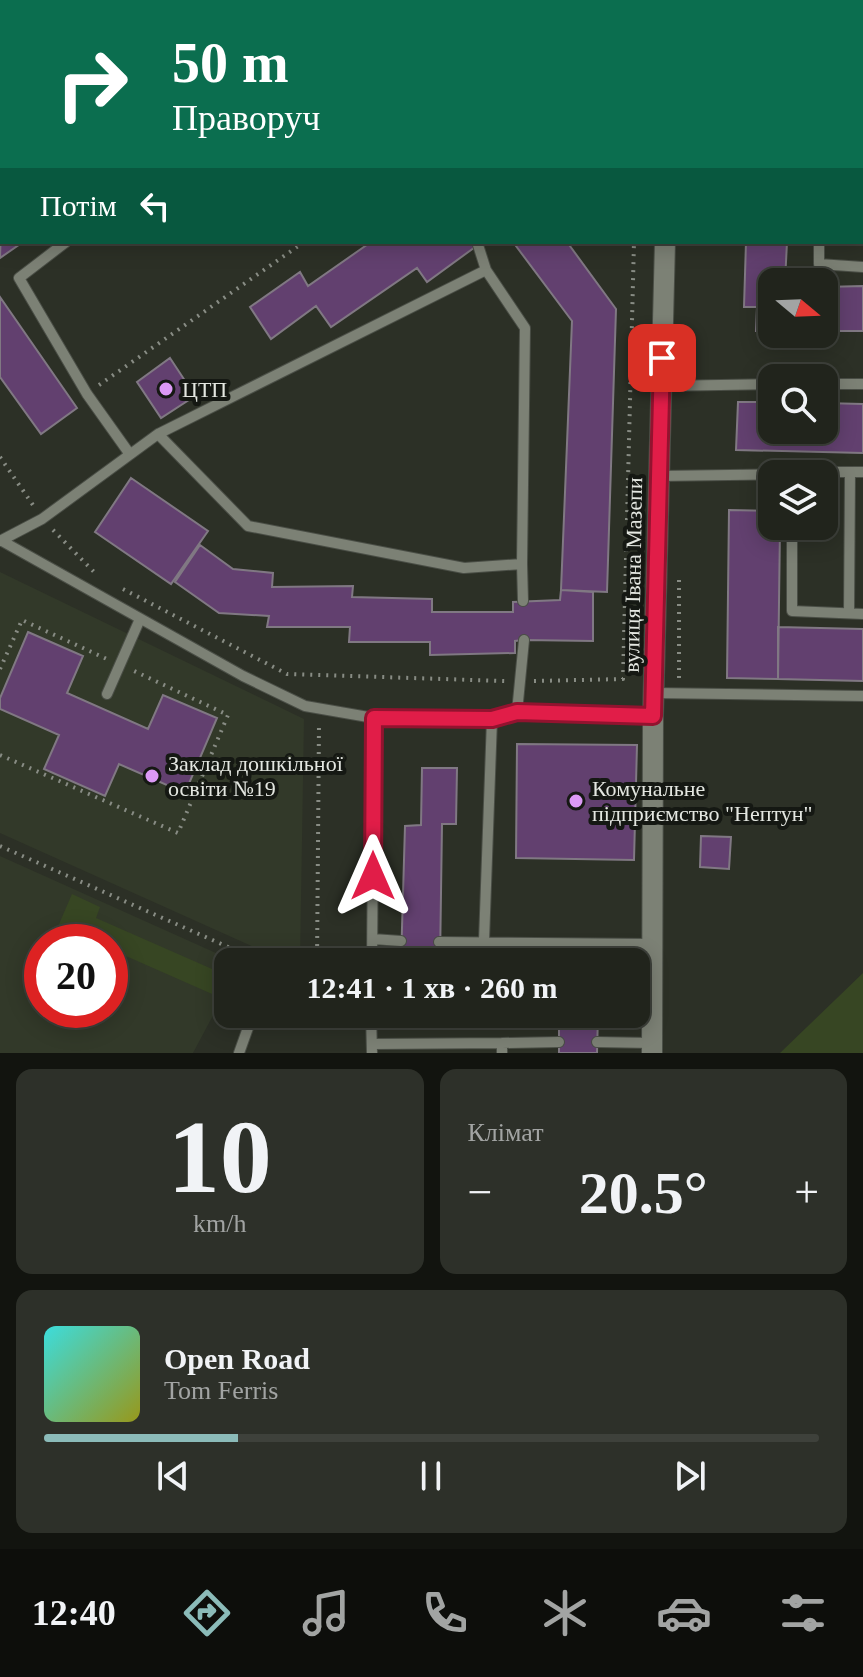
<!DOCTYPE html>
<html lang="uk">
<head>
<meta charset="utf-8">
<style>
  :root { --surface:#21241c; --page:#2d3029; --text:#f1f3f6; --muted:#a2a4a3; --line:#3e413b; --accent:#8bbbb9 }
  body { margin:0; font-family:Georgia,serif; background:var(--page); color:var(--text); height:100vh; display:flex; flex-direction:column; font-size:30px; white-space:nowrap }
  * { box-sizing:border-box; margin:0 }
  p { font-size:26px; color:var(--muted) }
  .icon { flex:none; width:44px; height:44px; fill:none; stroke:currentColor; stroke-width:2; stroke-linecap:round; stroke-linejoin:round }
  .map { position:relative; height:1053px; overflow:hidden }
  .panel { display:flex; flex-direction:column; gap:16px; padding:16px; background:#12140f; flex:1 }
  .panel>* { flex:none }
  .guide { position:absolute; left:0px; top:0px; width:864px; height:244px; box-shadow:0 4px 20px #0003,0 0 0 2px var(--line); background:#0b6e4f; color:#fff; overflow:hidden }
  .needle { width:52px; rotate:109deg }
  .buttons { position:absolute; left:758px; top:268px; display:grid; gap:16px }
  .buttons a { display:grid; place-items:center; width:80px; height:80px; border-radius:16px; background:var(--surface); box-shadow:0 4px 20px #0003,0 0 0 2px var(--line); font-size:40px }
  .speed { position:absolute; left:24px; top:924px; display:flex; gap:16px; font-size:40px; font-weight:700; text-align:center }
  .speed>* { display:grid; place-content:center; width:104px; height:104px; border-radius:50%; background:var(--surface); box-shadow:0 4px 20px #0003,0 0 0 2px var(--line); line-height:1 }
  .speed .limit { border:12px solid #d22; background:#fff; color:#111 }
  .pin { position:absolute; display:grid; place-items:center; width:68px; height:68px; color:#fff; margin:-34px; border-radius:16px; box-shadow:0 4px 12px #0006 }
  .me { position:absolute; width:88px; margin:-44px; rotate:0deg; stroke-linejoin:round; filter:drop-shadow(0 0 6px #0008) }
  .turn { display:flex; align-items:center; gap:28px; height:168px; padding:0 40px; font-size:36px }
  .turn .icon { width:104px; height:104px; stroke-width:2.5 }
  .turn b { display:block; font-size:56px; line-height:68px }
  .then { display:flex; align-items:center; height:76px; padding:0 40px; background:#0003; gap:16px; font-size:30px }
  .big { font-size:60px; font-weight:700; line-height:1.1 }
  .panel .tile { flex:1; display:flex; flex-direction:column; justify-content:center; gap:12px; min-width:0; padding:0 28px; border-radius:16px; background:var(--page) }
  .panel .dial { align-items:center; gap:0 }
  .dial b { font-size:104px; line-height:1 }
  .song { display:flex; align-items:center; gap:24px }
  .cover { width:96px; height:96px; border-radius:12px; background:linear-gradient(135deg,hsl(180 70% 55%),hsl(60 70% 35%)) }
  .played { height:8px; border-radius:4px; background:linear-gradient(90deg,var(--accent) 25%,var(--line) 25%) }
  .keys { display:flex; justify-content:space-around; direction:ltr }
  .heat { display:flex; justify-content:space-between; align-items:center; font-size:44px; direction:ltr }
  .panel .tiles { flex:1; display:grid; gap:16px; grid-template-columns:1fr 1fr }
  .tile:last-child { grid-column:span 2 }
  .trip { position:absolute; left:214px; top:948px; width:436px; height:80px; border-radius:16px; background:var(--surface); box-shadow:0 4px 20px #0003,0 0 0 2px var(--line); font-weight:700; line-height:80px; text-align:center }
  .menu { display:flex; height:128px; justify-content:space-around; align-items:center; background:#0d0e0b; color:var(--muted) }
  .menu .icon { width:56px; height:56px }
  .menu .current { color:var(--accent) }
  .menu b { font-size:36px; color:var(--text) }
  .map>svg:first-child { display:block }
  .built { fill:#323929; fill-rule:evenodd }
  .green { fill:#374623 }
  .building { fill:#62406f; stroke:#807883; stroke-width:2 }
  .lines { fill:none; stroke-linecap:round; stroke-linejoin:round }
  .service-casing { stroke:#4a4e46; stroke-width:12 }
  .minor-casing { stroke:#4a4e46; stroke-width:22 }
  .path { stroke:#888c84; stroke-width:4; stroke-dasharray:2 6; stroke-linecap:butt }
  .service { stroke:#7c8175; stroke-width:10 }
  .minor { stroke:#7c8175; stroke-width:20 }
  .route-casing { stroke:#92132f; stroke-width:20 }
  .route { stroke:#e11d48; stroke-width:14 }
  .poi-dot { fill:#dc99f5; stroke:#151813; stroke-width:3 }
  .labels { text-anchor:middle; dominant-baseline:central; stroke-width:8; stroke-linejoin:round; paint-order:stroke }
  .poi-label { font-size:22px; fill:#e4e7e1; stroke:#151813; text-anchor:start }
  .street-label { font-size:22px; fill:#e4e7e1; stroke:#151813 }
</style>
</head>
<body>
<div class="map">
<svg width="863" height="1053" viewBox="0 0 863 1053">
  <rect width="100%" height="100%" fill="#2c3026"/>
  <path class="built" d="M0 572 304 719 300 962H287L0 833Z
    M0 856 236 962H228V1012L217 1008 193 1053H0ZM42 942H110V1010H42Z"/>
  <path class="green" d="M72 894 100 907 96 918 228 976V1001L110 949V942H95L88 939 86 942H64L53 938Z
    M863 973V1053H780Z"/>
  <path class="building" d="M15 0H85L82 2Z
    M301 0H373L298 2Z
    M390 0H451L453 2H392Z
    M526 0H577L578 2H523Z
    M2 195V242H23L0 258Z
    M371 242H482L427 282 417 268 331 327 316 306 271 339 250 307 300 272 308 286Z
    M513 242H567L616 309 607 592 561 590 572 321Z
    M746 242H787L785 282H772V331H756L757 307H744Z
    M863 286V331H824V287Z
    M0 297 77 408 41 434 0 377Z
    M170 358 195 396 161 418 137 382Z
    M738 402H772V430H824V403L863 404V453L736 450Z
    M131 478 208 531 171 584 95 532Z
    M729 510 772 511V526H780L778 679 727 678Z
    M200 545 233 569 273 573 272 587 353 586 352 597 432 599V612H513V602L560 600 561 590 593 592V641L524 640 515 641V653L430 655V642H349L350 627H267L269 616 219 613 175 582Z
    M778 627 863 629V681L778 679Z
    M28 632 83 656 67 693 148 729 163 695 217 718 185 793 119 764 105 796 44 769 59 735 0 709V698Z
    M517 744 637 745 634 860 516 858Z
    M422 768H457L456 824H442L440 962H401L405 826 421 825Z
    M701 836 731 837 729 869 700 867Z
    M559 1014H606L598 1015 597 1053H559Z"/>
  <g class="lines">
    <g class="service-casing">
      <path id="service" d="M273 0 274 2
        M862 81H863
        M862 182H863
        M66 242 19 278 87 394 129 453
        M819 242V264L863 267
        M824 384H863
        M661 386 772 384
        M158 434 486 270
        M793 472H863
        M659 476 793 474
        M792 526V611L863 614
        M0 541 42 519 158 434 248 526 464 568 522 564 525 328 486 270 478 245
        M2 541 243 676 305 706 374 718
        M522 564 523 601
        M849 613 850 472
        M654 693 863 696
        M107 694 140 619
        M517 712 524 640
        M373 939 401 941
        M484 941 492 719
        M439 942 653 944
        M372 962 374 718 492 719 517 712 653 716
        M371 1014 372 1053
        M597 1042 652 1043
        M502 1043 559 1042
        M372 1044 502 1043V1053
        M239 1053 249 1025"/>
    </g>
    <g class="minor-casing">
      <path id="minor" d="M624 0 626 2
        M141 2 144 0
        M0 96 2 94
        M652 1053 653 716 665 242"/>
    </g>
    <path class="path" d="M654 0 657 2
      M188 2 191 0
      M0 132 2 131
      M99 385 304 242
      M0 457 35 508
      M53 530 97 575
      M679 580V680
      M123 589 287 674 505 681
      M0 669 22 620 109 660
      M534 681 623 679 634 242
      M0 755 178 833 228 715 132 670
      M0 846 262 962
      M317 962 319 724"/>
    <use href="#service" class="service"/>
    <use href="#minor" class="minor"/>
  </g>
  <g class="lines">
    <g class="route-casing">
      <path id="route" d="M373 876 374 718 492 719 517 712 653 716 662 358"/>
    </g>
    <use href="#route" class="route"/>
  </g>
  <g class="poi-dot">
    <circle cx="166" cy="389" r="8"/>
    <circle cx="152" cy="776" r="8"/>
    <circle cx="576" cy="801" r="8"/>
  </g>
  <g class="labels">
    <g class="poi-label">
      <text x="182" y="389">ЦТП</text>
      <text x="168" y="763">Заклад дошкільної<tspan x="168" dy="25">освіти №19</tspan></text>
      <text x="592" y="788">Комунальне<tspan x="592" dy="25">підприємство "Нептун"</tspan></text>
    </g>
    <g class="street-label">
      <text transform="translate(633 575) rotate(-89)">вулиця Івана Мазепи</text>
    </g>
  </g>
</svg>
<div class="buttons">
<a><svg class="needle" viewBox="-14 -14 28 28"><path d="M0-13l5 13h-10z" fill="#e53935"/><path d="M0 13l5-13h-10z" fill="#a2a4a3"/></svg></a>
<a><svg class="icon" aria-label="search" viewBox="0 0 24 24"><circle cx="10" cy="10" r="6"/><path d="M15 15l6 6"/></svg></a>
<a><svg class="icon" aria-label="layers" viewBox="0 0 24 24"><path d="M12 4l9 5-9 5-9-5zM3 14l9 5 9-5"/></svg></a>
</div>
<div class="speed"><div class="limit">20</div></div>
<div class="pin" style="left:662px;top:358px;background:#d93025"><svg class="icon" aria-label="arrive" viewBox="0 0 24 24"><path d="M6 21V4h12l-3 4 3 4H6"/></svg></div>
<svg class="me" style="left:373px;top:876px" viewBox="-20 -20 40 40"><path d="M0-17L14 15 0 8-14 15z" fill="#e11d48" stroke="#fff" stroke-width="4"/></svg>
<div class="trip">12:41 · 1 хв · 260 m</div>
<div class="guide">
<div class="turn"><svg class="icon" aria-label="right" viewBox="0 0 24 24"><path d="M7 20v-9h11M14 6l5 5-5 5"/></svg><div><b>50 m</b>Праворуч</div></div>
<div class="then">Потім<svg class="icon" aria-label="left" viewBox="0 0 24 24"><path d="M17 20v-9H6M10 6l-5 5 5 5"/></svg></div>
</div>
</div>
<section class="panel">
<div class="tiles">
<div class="tile dial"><b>10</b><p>km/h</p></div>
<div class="tile"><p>Клімат</p>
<div class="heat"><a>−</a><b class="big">20.5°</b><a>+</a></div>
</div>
<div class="tile">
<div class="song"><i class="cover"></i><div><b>Open Road</b><p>Tom Ferris</p></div></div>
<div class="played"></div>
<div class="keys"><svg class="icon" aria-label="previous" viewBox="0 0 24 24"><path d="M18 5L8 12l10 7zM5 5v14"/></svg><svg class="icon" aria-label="pause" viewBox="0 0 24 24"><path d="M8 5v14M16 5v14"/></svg><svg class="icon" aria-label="next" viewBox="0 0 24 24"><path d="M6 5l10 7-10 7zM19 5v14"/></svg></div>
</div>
</div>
</section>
<nav class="menu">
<b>12:40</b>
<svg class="icon current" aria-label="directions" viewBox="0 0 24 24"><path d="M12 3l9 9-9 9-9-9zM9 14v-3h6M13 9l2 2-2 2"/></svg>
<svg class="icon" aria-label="music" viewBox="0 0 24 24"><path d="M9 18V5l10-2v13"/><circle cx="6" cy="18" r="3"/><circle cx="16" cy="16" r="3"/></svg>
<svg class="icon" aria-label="phone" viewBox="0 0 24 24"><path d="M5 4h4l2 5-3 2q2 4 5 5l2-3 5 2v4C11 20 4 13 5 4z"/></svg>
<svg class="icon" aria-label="climate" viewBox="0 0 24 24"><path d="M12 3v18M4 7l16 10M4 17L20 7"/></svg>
<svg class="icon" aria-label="car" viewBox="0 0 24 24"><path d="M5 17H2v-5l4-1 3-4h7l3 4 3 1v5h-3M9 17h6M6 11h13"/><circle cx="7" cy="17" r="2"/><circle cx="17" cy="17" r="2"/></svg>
<svg class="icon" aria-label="filters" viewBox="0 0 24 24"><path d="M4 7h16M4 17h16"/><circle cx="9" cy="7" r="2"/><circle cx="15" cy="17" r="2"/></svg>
</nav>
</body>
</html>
